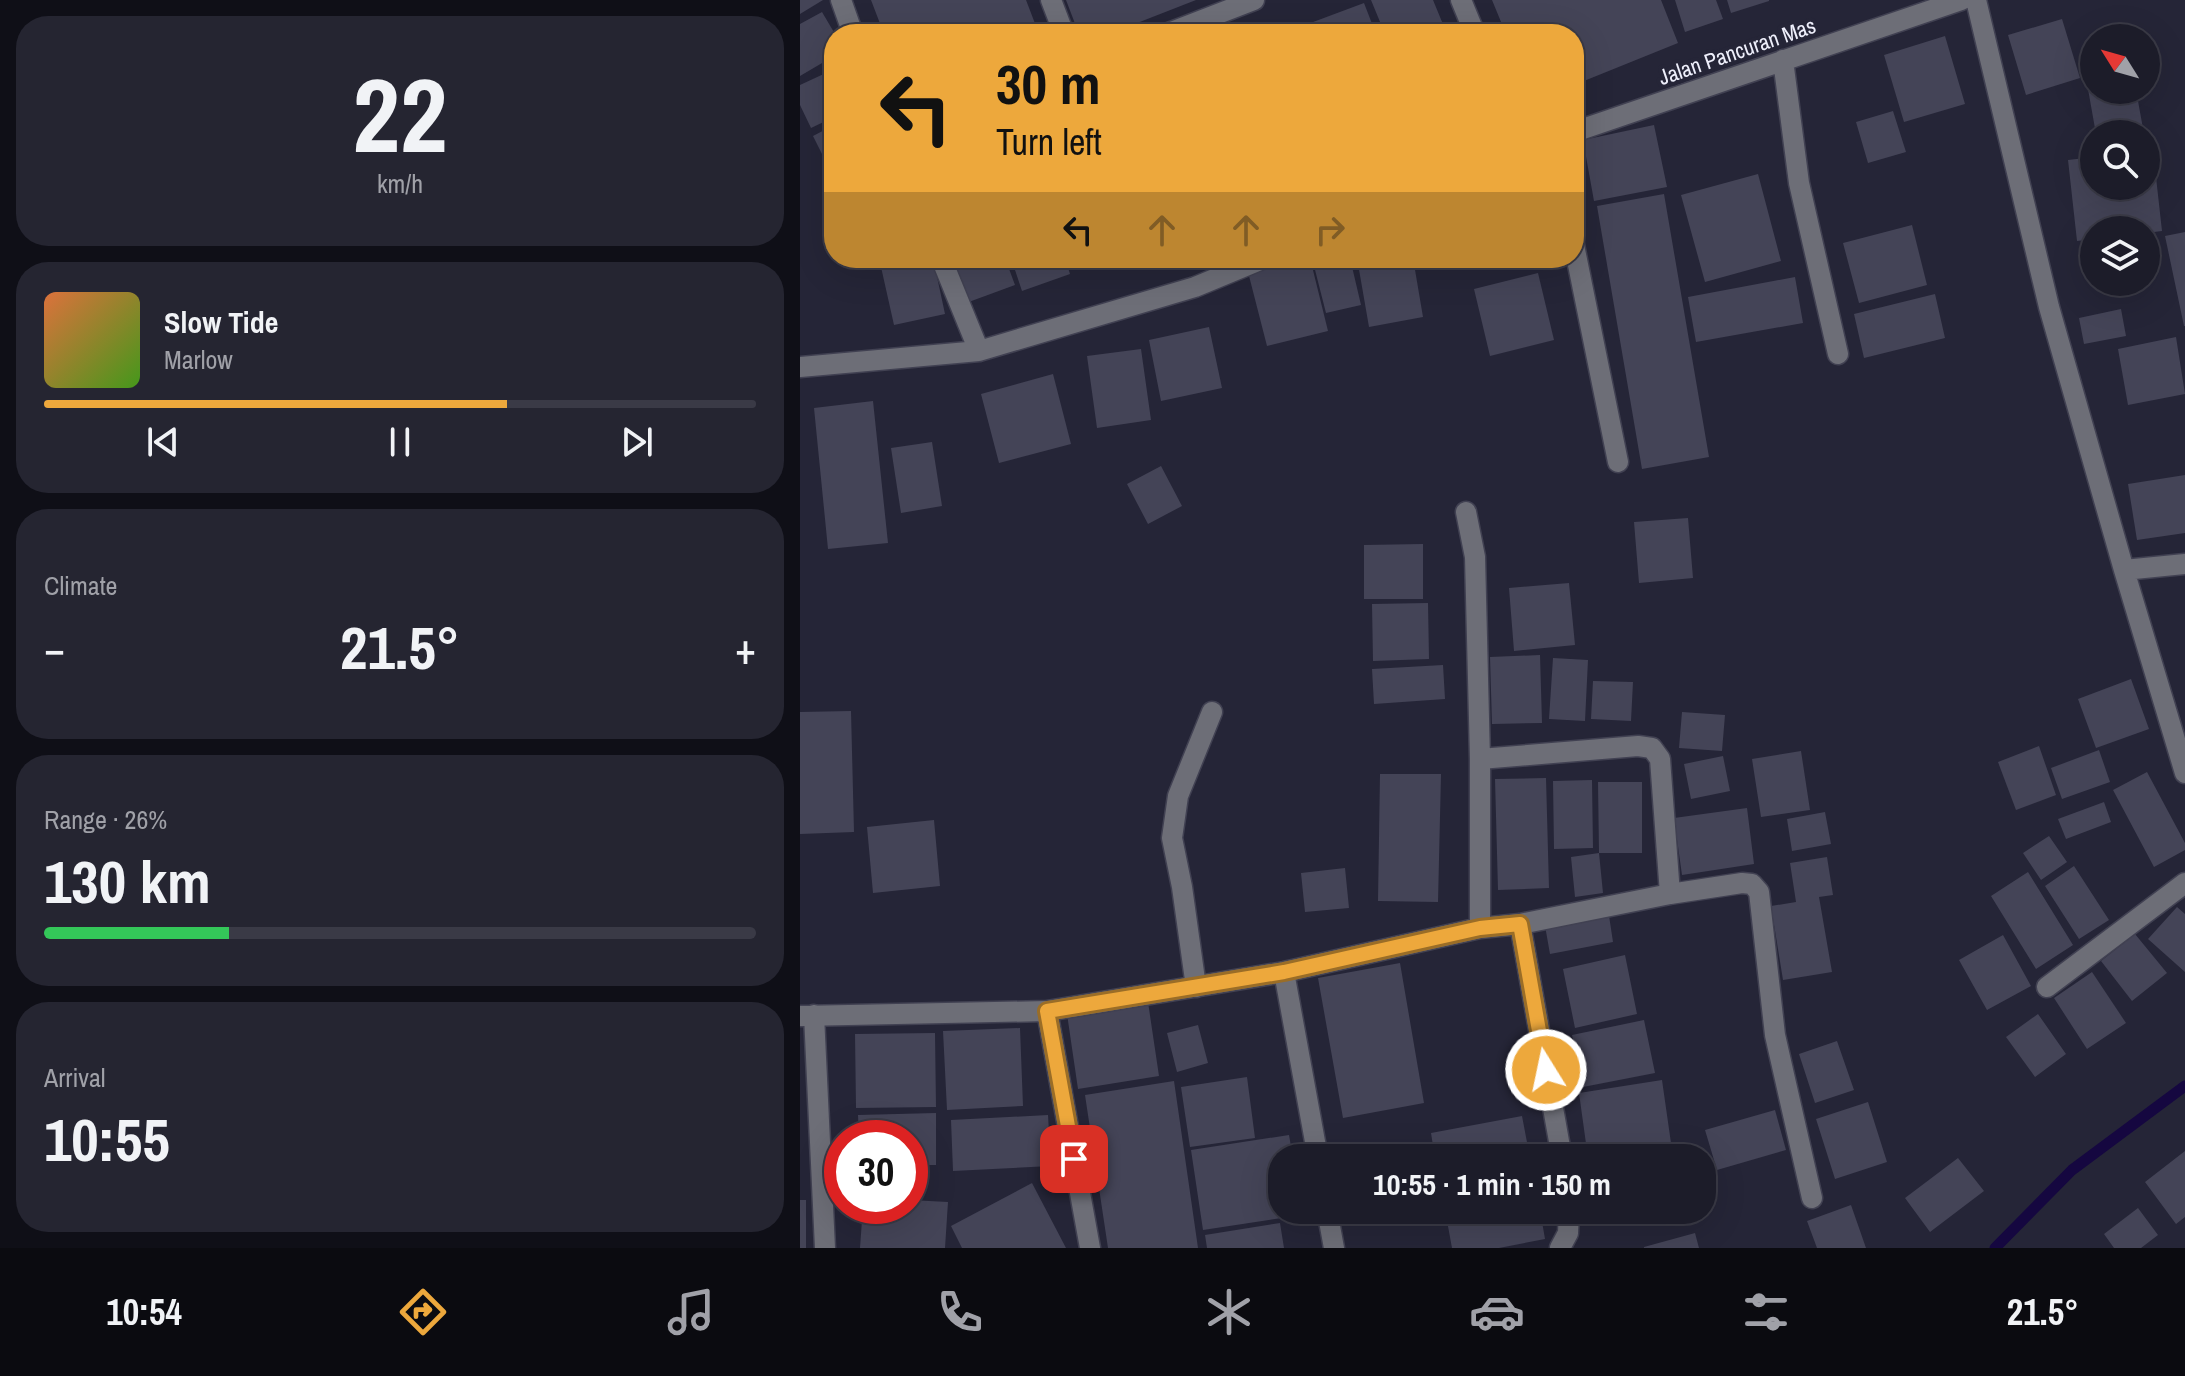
<!DOCTYPE html>
<html lang="en">
<head>
<meta charset="utf-8">
<style>
  :root { --surface:#1c1c29; --page:#252531; --text:#f1f3f6; --muted:#a0a1a8; --line:#3a3a46; --accent:#eda83c }
  body { margin:0; font-family:"Archivo Narrow",sans-serif; background:var(--page); color:var(--text); height:100vh; display:flex; flex-direction:column; font-size:30px; white-space:nowrap }
  * { box-sizing:border-box; margin:0 }
  p { font-size:26px; color:var(--muted) }
  .icon { flex:none; width:44px; height:44px; fill:none; stroke:currentColor; stroke-width:2; stroke-linecap:round; stroke-linejoin:round }
  .map { position:relative; flex:1; overflow:hidden }
  .details { display:flex; flex-direction:column; gap:16px; padding:16px; background:#0f0f17; width:800px }
  .details>* { flex:none }
  .guide { position:absolute; left:24px; top:24px; width:760px; height:244px; border-radius:32px; box-shadow:0 8px 32px #0002,0 0 0 2px var(--line); background:#eda83c; color:#111; overflow:hidden }
  .needle { width:52px; rotate:307deg }
  .buttons { position:absolute; left:1280px; top:24px; display:grid; gap:16px }
  .buttons a { display:grid; place-items:center; width:80px; height:80px; border-radius:50%; background:var(--surface); box-shadow:0 8px 32px #0002,0 0 0 2px var(--line); font-size:40px }
  .speed { position:absolute; left:24px; top:1120px; display:flex; gap:16px; font-size:40px; font-weight:700; text-align:center }
  .speed>* { display:grid; place-content:center; width:104px; height:104px; border-radius:50%; background:var(--surface); box-shadow:0 8px 32px #0002,0 0 0 2px var(--line); line-height:1 }
  .speed .limit { border:12px solid #d22; background:#fff; color:#111 }
  .pin { position:absolute; display:grid; place-items:center; width:68px; height:68px; color:#fff; margin:-34px; border-radius:16px; box-shadow:0 4px 12px #0006 }
  .me { position:absolute; width:88px; margin:-44px; rotate:350deg; stroke-linejoin:round; filter:drop-shadow(0 0 6px #0008) }
  .turn { display:flex; align-items:center; gap:28px; height:168px; padding:0 40px; font-size:36px }
  .turn .icon { width:104px; height:104px; stroke-width:2.5 }
  .turn b { display:block; font-size:56px; line-height:68px }
  .lanes { display:flex; align-items:center; height:76px; padding:0 40px; background:#0003; justify-content:center; gap:40px; direction:ltr }
  .lanes .off { opacity:.35 }
  .big { font-size:60px; font-weight:700; line-height:1.1 }
  .details .tile { flex:1; display:flex; flex-direction:column; justify-content:center; gap:12px; min-width:0; padding:0 28px; border-radius:32px; background:var(--page) }
  .details .dial { align-items:center; gap:0 }
  .dial b { font-size:104px; line-height:1 }
  .song { display:flex; align-items:center; gap:24px }
  .cover { width:96px; height:96px; border-radius:12px; background:linear-gradient(135deg,hsl(20 70% 55%),hsl(100 70% 35%)) }
  .played { height:8px; border-radius:4px; background:linear-gradient(90deg,var(--accent) 65%,var(--line) 65%) }
  .keys { display:flex; justify-content:space-around; direction:ltr }
  .heat { display:flex; justify-content:space-between; align-items:center; font-size:44px; direction:ltr }
  .charge { height:12px; border-radius:6px; background:linear-gradient(90deg,#34c759 26%,var(--line) 0) }
  .trip { position:absolute; left:468px; top:1144px; width:448px; height:80px; border-radius:32px; background:var(--surface); box-shadow:0 8px 32px #0002,0 0 0 2px var(--line); font-weight:700; line-height:80px; text-align:center }
  .tabs { display:flex; height:128px; justify-content:space-around; align-items:center; background:#0b0b10; color:var(--muted) }
  .tabs .icon { width:56px; height:56px }
  .tabs .selected { color:var(--accent) }
  .tabs b { font-size:36px; color:var(--text) }
  main { display:flex; flex:1; min-height:0 }
  .map>svg:first-child { display:block }
  .lines { fill:none; stroke-linecap:round; stroke-linejoin:round }
  .stream { stroke:#150740; stroke-width:11 }
  .building { fill:#444457 }
  .minor-casing { stroke:#414152; stroke-width:23 }
  .minor { stroke:#6d6e77; stroke-width:20 }
  .route-casing { stroke:#9a6d27; stroke-width:20 }
  .route { stroke:#eda83c; stroke-width:14 }
  .labels { text-anchor:middle; dominant-baseline:central; stroke-width:8; stroke-linejoin:round; paint-order:stroke }
  .street-label { font-size:22px; fill:#eeeffb; stroke:#252537 }
</style>
</head>
<body>
<main>
<section class="details">
<div class="tile dial"><b>22</b><p>km/h</p></div>
<div class="tile">
<div class="song"><i class="cover"></i><div><b>Slow Tide</b><p>Marlow</p></div></div>
<div class="played"></div>
<div class="keys"><svg class="icon" aria-label="previous" viewBox="0 0 24 24"><path d="M18 5L8 12l10 7zM5 5v14"/></svg><svg class="icon" aria-label="pause" viewBox="0 0 24 24"><path d="M8 5v14M16 5v14"/></svg><svg class="icon" aria-label="next" viewBox="0 0 24 24"><path d="M6 5l10 7-10 7zM19 5v14"/></svg></div>
</div>
<div class="tile"><p>Climate</p>
<div class="heat"><a>−</a><b class="big">21.5°</b><a>+</a></div>
</div>
<div class="tile"><p>Range · 26%</p><b class="big">130 km</b><div class="charge"></div></div>
<div class="tile"><p>Arrival</p><b class="big">10:55</b></div>
</section>
<div class="map">
<svg width="1385" height="1248" viewBox="0 0 1385 1248">
  <rect width="100%" height="100%" fill="#252537"/>
  <g class="lines">
    <path class="stream" d="M1195 1248 1272 1170 1385 1086"/>
  </g>
  <path class="building" d="M0 0H23L0 14Z
    M71 0H226L239 34H84Z
    M266 0H396L309 34H279Z
    M571 0H633L647 34H585Z
    M692 0H861L878 43 774 85V34H706Z
    M875 0H916L923 19 885 32Z
    M927 0H969V1L931 13Z
    M564 3 576 34H481Z
    M22 12 35 34 34 56 0 76V24Z
    M1262 19 1280 78 1226 95 1208 35Z
    M1145 36 1165 104 1104 122 1084 55Z
    M1294 59V90H1336L1344 134H1296L1283 61Z
    M28 72 34 84V117L11 128 0 105V85Z
    M1093 111 1106 152 1068 163 1056 122Z
    M34 125V178L13 136Z
    M854 125 867 187 794 201 783 140Z
    M1353 150 1362 231 1346 233V230H1294V239L1277 241 1268 160 1294 157V186H1346V151Z
    M958 174 981 261 905 282 881 195Z
    M864 194 909 457 842 469 797 206Z
    M1112 225 1127 285 1059 303 1043 243Z
    M1385 232V326H1384L1365 236Z
    M1346 237H1349L1356 275 1346 277Z
    M79 258H133L145 314 94 325Z
    M149 258H205L215 285 166 303Z
    M211 258H265L270 274 222 291Z
    M503 258H510L528 331 467 346 448 272Z
    M512 258H550L561 305 526 313Z
    M557 258H613L623 317 569 327Z
    M626 258H671V259L629 270Z
    M693 258H736V259L696 269Z
    M738 273 754 340 690 356 674 289Z
    M995 277 1003 323 896 342 888 297Z
    M1135 294 1145 338 1064 358 1054 314Z
    M1321 309 1326 336 1284 344 1279 318Z
    M409 327 422 388 361 401 349 340Z
    M1376 337 1385 394 1328 405 1318 349Z
    M341 349 351 420 297 428 287 356Z
    M253 374 271 444 199 463 181 394Z
    M73 401 88 543 28 549 14 408Z
    M132 442 142 506 101 513 91 448Z
    M361 466 382 506 348 524 327 484Z
    M1385 475V533L1337 540 1328 484Z
    M888 518 893 578 839 583 834 522Z
    M623 544V599H564V545Z
    M769 583 775 645 714 651 709 588Z
    M628 603 629 659 573 661 572 604Z
    M740 655 742 723 692 724 690 657Z
    M753 658 788 660 785 721 749 719Z
    M643 665 645 699 574 704 572 669Z
    M1331 679 1349 729 1296 748 1278 699Z
    M793 681 833 682 831 721 791 719Z
    M51 711 54 832 0 834V712Z
    M882 712 925 715 922 751 879 748Z
    M1239 746 1256 795 1216 810 1198 762Z
    M1299 750 1310 782 1262 799 1251 768Z
    M1001 751 1010 810 961 817 952 759Z
    M923 756 930 791 891 799 884 764Z
    M1347 772 1385 843V850L1354 867 1313 790Z
    M580 774H641L638 902 578 901Z
    M746 778 749 888 698 890 695 779Z
    M792 780 793 848 754 849 753 781Z
    M798 782H842V853H799L803 893 775 897 771 857 799 853Z
    M1304 802 1311 822 1266 839 1258 819Z
    M947 808 954 864 882 875 874 818Z
    M1025 812 1031 844 992 851 987 819Z
    M134 820 140 886 73 893 67 827Z
    M1249 836 1267 862 1241 880 1223 853Z
    M1027 857 1033 895 1019 897 1032 972 983 980 971 906 996 902 990 863Z
    M1274 866 1309 920 1279 939 1245 886Z
    M545 868 549 908 505 912 501 873Z
    M1228 872 1273 945 1236 969 1191 896Z
    M1377 907 1385 914V972L1348 939Z
    M808 909 813 942 750 954 744 920Z
    M1335 934 1367 973 1332 1001 1301 961Z
    M1203 935 1231 986 1187 1010 1159 960Z
    M825 955 837 1014 775 1028 763 969Z
    M600 963 624 1103 543 1118 518 978Z
    M1292 972 1326 1023 1287 1049 1254 998Z
    M348 1002 359 1076 278 1089 267 1014Z
    M1238 1014 1266 1054 1235 1077 1206 1037Z
    M844 1020 855 1073 783 1087 772 1035Z
    M398 1025 408 1063 377 1072 367 1033Z
    M220 1028 223 1106 147 1110 143 1031Z
    M135 1033 136 1107 56 1108 55 1034Z
    M1037 1041 1054 1090 1015 1103 999 1054Z
    M447 1077 455 1138 390 1147 381 1087Z
    M862 1080 872 1150 822 1158H788L779 1093Z
    M374 1081 398 1248H308L285 1095Z
    M1068 1102 1087 1162 1035 1179 1016 1119Z
    M975 1110 986 1150 917 1170 905 1130Z
    M136 1113V1165H110V1138H59L58 1115Z
    M248 1115 251 1166 153 1171 151 1120Z
    M722 1116 730 1158H635L631 1133Z
    M489 1135 493 1158H482V1210H501V1215L403 1230 391 1150Z
    M1385 1151V1217L1376 1224 1345 1182Z
    M1158 1158 1184 1191 1130 1232 1105 1198Z
    M232 1183 266 1248H162L151 1226Z
    M0 1200H6V1248H0Z
    M110 1200 148 1202 145 1248H60L63 1206H110Z
    M1051 1205 1066 1248H1017L1007 1221Z
    M1338 1208 1358 1235 1341 1248H1314L1304 1234Z
    M645 1210H740L745 1239 699 1248H652Z
    M480 1223 484 1248H407L405 1235Z
    M895 1233 899 1248H844V1247Z"/>
  <g class="lines">
    <g class="minor-casing">
      <path id="minor" d="M41 0 53 34
        M251 0 264 34
        M661 0 675 34
        M1176 0 1249 307 1324 570 1385 773
        M366 34 454 0
        M983 60 999 183 1038 354
        M774 132 1161 0
        M774 245 818 462
        M141 258 179 351
        M0 367 179 351 395 287 465 258
        M666 512 675 557 680 759V928
        M1324 570 1385 564
        M680 759 838 746 852 748 860 759 870 894
        M720 924 762 1158
        M484 972 518 1158
        M396 987 382 887 372 838 378 796 412 712
        M1247 987 1385 883
        M247 1011 290 1248
        M14 1015 25 1248
        M0 1016 247 1011 484 972 680 928 720 924 870 894 942 883 952 884 959 892 975 1035 1012 1198
        M527 1210 534 1248
        M760 1248 768 1233 769 1210"/>
    </g>
    <use href="#minor" class="minor"/>
  </g>
  <g class="lines">
    <g class="route-casing">
      <path id="route" d="M274 1159 247 1011 484 972 680 928 720 924 746 1070"/>
    </g>
    <use href="#route" class="route"/>
  </g>
  <g class="labels">
    <g class="street-label">
      <text transform="translate(937 51) rotate(-19)">Jalan Pancuran Mas</text>
    </g>
  </g>
</svg>
<div class="buttons">
<a><svg class="needle" viewBox="-14 -14 28 28"><path d="M0-13l5 13h-10z" fill="#e53935"/><path d="M0 13l5-13h-10z" fill="#a0a1a8"/></svg></a>
<a><svg class="icon" aria-label="search" viewBox="0 0 24 24"><circle cx="10" cy="10" r="6"/><path d="M15 15l6 6"/></svg></a>
<a><svg class="icon" aria-label="layers" viewBox="0 0 24 24"><path d="M12 4l9 5-9 5-9-5zM3 14l9 5 9-5"/></svg></a>
</div>
<div class="speed"><div class="limit">30</div></div>
<div class="pin" style="left:274px;top:1159px;background:#d93025"><svg class="icon" aria-label="arrive" viewBox="0 0 24 24"><path d="M6 21V4h12l-3 4 3 4H6"/></svg></div>
<svg class="me" style="left:746px;top:1070px" viewBox="-20 -20 40 40"><circle r="17" fill="#eda83c" stroke="#fff" stroke-width="3"/><path d="M0-11L8 9 0 5-8 9z" fill="#fff"/></svg>
<div class="trip">10:55 · 1 min · 150 m</div>
<div class="guide">
<div class="turn"><svg class="icon" aria-label="left" viewBox="0 0 24 24"><path d="M17 20v-9H6M10 6l-5 5 5 5"/></svg><div><b>30 m</b>Turn left</div></div>
<div class="lanes"><svg class="icon" aria-label="left" viewBox="0 0 24 24"><path d="M17 20v-9H6M10 6l-5 5 5 5"/></svg><svg class="icon off" aria-label="ahead" viewBox="0 0 24 24"><path d="M12 20V5M6 11l6-6 6 6"/></svg><svg class="icon off" aria-label="ahead" viewBox="0 0 24 24"><path d="M12 20V5M6 11l6-6 6 6"/></svg><svg class="icon off" aria-label="right" viewBox="0 0 24 24"><path d="M7 20v-9h11M14 6l5 5-5 5"/></svg></div>
</div>
</div>
</main>
<nav class="tabs">
<b>10:54</b>
<svg class="icon selected" aria-label="directions" viewBox="0 0 24 24"><path d="M12 3l9 9-9 9-9-9zM9 14v-3h6M13 9l2 2-2 2"/></svg>
<svg class="icon" aria-label="music" viewBox="0 0 24 24"><path d="M9 18V5l10-2v13"/><circle cx="6" cy="18" r="3"/><circle cx="16" cy="16" r="3"/></svg>
<svg class="icon" aria-label="phone" viewBox="0 0 24 24"><path d="M5 4h4l2 5-3 2q2 4 5 5l2-3 5 2v4C11 20 4 13 5 4z"/></svg>
<svg class="icon" aria-label="climate" viewBox="0 0 24 24"><path d="M12 3v18M4 7l16 10M4 17L20 7"/></svg>
<svg class="icon" aria-label="car" viewBox="0 0 24 24"><path d="M5 17H2v-5l4-1 3-4h7l3 4 3 1v5h-3M9 17h6M6 11h13"/><circle cx="7" cy="17" r="2"/><circle cx="17" cy="17" r="2"/></svg>
<svg class="icon" aria-label="filters" viewBox="0 0 24 24"><path d="M4 7h16M4 17h16"/><circle cx="9" cy="7" r="2"/><circle cx="15" cy="17" r="2"/></svg>
<b>21.5°</b>
</nav>
</body>
</html>
